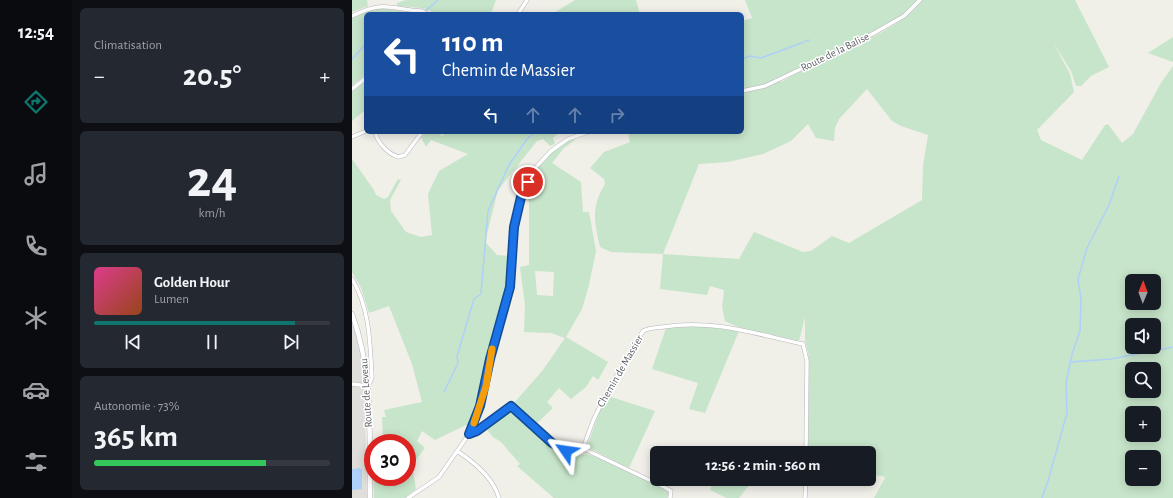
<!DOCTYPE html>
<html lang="fr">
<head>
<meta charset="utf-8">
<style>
  :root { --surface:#171b24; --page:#242831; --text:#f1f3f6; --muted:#9ea1a6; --line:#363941; --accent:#0f766e }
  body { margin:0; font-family:"Alegreya Sans",sans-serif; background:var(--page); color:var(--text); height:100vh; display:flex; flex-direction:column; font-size:15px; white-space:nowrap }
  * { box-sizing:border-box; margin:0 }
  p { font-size:13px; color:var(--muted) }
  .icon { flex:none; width:22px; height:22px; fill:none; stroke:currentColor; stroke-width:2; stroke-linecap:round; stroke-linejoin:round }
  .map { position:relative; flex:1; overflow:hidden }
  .sheet { display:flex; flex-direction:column; gap:8px; padding:8px; background:#0d0f14; width:280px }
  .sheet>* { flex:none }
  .guide { position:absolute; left:12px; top:12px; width:380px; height:122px; border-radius:6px; box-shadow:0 2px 10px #0003; background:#1a4fa0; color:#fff; overflow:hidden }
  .needle { width:26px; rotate:1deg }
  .buttons { position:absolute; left:773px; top:274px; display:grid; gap:8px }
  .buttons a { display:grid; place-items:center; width:36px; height:36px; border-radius:6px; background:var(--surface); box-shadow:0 2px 10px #0003; font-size:20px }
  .speed { position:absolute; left:12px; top:434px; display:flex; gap:8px; font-size:20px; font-weight:700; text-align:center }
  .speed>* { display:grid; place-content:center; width:52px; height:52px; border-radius:50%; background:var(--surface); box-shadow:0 2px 10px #0003; line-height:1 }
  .speed .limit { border:6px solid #d22; background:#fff; color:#111 }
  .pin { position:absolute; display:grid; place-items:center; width:34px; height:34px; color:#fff; margin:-17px; border:2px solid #fff; border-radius:50%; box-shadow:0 1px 4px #0007 }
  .me { position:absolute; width:44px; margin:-22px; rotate:302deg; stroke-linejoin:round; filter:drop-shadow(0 0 3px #0008) }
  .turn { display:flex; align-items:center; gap:14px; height:84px; padding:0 12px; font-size:18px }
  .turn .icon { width:52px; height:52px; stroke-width:2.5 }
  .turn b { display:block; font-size:28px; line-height:34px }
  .lanes { display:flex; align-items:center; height:38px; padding:0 12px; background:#0003; justify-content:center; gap:20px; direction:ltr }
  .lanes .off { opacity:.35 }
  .big { font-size:30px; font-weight:700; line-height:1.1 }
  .sheet .card { flex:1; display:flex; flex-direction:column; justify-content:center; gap:6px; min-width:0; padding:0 14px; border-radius:6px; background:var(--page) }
  .sheet .dial { align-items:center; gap:0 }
  .dial b { font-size:52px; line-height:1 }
  .song { display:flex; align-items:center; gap:12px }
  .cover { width:48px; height:48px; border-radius:6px; background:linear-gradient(135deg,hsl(330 70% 55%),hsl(20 70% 35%)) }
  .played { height:4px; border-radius:2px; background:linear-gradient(90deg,var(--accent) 85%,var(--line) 85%) }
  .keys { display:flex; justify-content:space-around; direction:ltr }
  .heat { display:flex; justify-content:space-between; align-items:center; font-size:22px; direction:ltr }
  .charge { height:6px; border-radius:3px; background:linear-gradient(90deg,#34c759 73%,var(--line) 0) }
  .trip { position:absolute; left:298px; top:446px; width:226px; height:40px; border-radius:6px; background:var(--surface); box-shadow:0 2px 10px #0003; font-weight:700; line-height:40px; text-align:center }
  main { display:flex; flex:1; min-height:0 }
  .tab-bar { display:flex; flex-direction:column; width:72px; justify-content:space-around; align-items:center; background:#090b0e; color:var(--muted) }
  .tab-bar .icon { width:28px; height:28px }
  .tab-bar .active { color:var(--accent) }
  .tab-bar b { font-size:18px; color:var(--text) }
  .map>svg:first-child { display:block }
  .industrial { fill:#dfdeda }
  .green { fill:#c7e5ca; fill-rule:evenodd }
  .water { fill:#afd0f8 }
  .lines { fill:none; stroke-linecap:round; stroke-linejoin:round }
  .stream { stroke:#afd0f8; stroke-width:1.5 }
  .minor-casing { stroke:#b5b6bb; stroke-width:4.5 }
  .tertiary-casing { stroke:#b5b6bb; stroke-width:5.5 }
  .minor { stroke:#fff; stroke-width:3.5 }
  .tertiary { stroke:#fff; stroke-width:4.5 }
  .route-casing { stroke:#114b97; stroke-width:10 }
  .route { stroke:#1a73e8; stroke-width:7 }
  .slow { stroke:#f59e0b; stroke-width:7 }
  .labels { text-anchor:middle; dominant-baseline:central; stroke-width:3; stroke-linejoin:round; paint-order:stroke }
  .street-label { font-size:11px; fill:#5f6167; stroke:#fff }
</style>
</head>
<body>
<main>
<nav class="tab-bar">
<b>12:54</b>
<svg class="icon active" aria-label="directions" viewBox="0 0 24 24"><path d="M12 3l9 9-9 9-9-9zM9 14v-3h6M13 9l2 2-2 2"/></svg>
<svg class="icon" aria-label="music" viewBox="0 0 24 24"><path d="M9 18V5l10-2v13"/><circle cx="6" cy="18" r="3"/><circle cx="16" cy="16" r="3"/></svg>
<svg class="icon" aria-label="phone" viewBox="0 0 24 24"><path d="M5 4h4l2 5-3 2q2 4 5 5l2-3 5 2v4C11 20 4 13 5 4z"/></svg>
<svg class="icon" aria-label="climate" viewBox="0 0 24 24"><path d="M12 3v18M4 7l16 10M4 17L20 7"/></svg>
<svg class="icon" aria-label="car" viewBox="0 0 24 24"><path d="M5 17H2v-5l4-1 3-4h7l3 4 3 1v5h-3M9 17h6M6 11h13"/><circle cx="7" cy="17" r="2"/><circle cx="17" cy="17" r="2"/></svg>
<svg class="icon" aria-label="filters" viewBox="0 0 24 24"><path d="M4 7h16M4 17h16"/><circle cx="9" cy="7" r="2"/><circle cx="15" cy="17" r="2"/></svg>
</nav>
<section class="sheet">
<div class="card"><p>Climatisation</p>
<div class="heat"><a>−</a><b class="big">20.5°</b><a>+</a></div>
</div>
<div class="card dial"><b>24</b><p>km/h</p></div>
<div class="card">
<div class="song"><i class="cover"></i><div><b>Golden Hour</b><p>Lumen</p></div></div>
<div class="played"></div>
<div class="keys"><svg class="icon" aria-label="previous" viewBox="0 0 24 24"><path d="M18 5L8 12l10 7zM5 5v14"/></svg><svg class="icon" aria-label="pause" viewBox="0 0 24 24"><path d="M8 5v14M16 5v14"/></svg><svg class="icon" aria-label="next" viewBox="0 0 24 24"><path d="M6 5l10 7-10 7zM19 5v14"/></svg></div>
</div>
<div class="card"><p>Autonomie · 73%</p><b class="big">365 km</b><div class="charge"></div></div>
</section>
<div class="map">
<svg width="821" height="498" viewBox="0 0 821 498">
  <rect width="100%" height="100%" fill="#f0efe8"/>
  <path class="industrial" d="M0 322 8 347 12 371 15 498H0Z"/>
  <path class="green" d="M0 0H15L16 6 0 12Z
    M54 0H144L139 14H82C75 5 56 8 45 6V3Z
    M223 0H284L288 14H200Z
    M393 0H566L554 13 516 36 427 77 429 82C444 74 458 66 473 59 502 45 552 27 569 0H723L757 67 739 76 729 86H724L719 71 701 42 718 74 722 92 685 130 689 140 730 160 753 125 756 124 770 143 781 134 809 83 821 66V498H522L533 478 531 476 517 475V453H456L457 366 456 352 453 341V317L447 341 386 327 373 321 370 307 372 290 358 286 355 295 308 289 311 254 259 252 248 247C242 222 239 207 253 184L252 179 238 168 252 152 278 142 276 132H390V21L400 18ZM515 89 540 121 549 126 576 135 571 166 570 200 497 243 480 236 459 251 451 252 402 232 387 259 311 254 347 164 376 162 411 154 439 141 456 124 464 138 482 141 483 128 487 119ZM780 281H802V303H780ZM780 325H802V347H780ZM780 369H802V391H780ZM780 413H802V435H780ZM780 457H802V479H780Z
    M24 8 71 14H14V74L0 86V18Z
    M821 37V62L796 53Z
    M14 80V111H12L0 121V92Z
    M74 132H85L90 136 94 132H208L201 138 203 144 198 146 191 139 185 141 146 190 133 242 145 255 157 256V287L136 356 129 398 119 426 114 425 83 440 70 431 65 441 73 448 60 465 64 489 53 498H22L21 477H55V443H31L30 417H34L32 410 70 402 60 364 37 306 17 313 9 288 0 272V159L22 190 24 195 32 199 36 197 46 179 49 180 38 200 39 211 54 232 69 237 80 235 76 194 87 171 116 154 79 140 74 147 69 137Z
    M221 138 223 140 212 148 200 163 229 182 231 212H237L244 251 237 285 230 309 214 337 256 362 246 380 241 376 234 387 219 399 207 388 195 402 201 408 184 424 162 403 191 370 213 338 199 333 172 332 173 305 168 267 177 265V202L175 197H170C181 173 196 148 221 138ZM183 271 202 272 201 296 185 295Z
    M348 326 387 331 353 413 337 409 346 383 300 369 314 328Z
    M256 396 303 411 277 468 237 448 236 444 248 410Z
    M156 410H162C176 424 191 442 208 451 222 458 231 452 241 456 265 464 295 479 317 492L315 498H202L165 466 168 464 149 442 141 437 133 427Z
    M362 479H402L387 498H375L358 490Z
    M456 479H499L492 485 455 486Z"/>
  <path class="water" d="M8 468 10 470V489L0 490V469Z"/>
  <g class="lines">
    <path class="stream" d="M70 14 86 0
      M454 41 457 40
      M0 59 14 44
      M390 59 398 56 409 58 452 42
      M718 362 759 359 821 347
      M92 392 106 363 105 356 122 299 129 294 136 211 157 165 175 139 183 132
      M690 498 696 481 715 413 714 383 720 354 728 331 729 299 726 279 735 248 757 205 767 176"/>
    <g class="minor-casing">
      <path id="minor" d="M166 14 175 0
        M0 16C32 0 38 9 70 11L75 14
        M0 89 14 78
        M390 91 413 86 506 42 552 16 568 0
        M23 132C26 143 35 153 46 157L53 155 70 132
        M0 137 14 131
        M0 279C18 308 18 344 20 378L16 386 0 384
        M117 434 129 406 138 359 159 287 161 235 171 191 185 166 199 151 216 139 236 132
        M232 449 312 487 319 491 318 498
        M105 451C122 462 141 477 147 498
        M56 498 87 477 117 434 125 431 157 406 161 408C176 421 209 459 230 451L241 421 253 396 291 331C297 328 304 328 311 327 362 319 403 334 451 344L455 361 454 453
        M453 498 454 479"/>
    </g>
    <g class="tertiary-casing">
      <path id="tertiary" d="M0 314C22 373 17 436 18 498"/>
    </g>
    <use href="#minor" class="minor"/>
    <use href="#tertiary" class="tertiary"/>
  </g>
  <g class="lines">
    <g class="route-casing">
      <path id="route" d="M176 182 169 197 162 227 158 287 138 359 128 406 117 434 125 431 159 406 200 443 214 451"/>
    </g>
    <use href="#route" class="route"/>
    <path class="slow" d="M122 423 134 386 140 349"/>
  </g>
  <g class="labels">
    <g class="street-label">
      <text transform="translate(483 52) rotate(-26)">Route de la Balise</text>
      <text transform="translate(268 371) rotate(-60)">Chemin de Massier</text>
      <text transform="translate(14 393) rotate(-94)">Route de Leveau</text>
    </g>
  </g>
</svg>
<div class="buttons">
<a><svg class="needle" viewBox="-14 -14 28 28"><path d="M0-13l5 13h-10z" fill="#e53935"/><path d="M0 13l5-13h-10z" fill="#9ea1a6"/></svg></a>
<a><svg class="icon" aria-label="sound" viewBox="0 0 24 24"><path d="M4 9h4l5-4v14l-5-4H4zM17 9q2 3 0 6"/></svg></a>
<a><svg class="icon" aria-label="search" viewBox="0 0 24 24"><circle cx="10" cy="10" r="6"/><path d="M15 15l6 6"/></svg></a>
<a>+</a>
<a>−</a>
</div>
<div class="speed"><div class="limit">30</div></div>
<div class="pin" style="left:176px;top:182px;background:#d93025"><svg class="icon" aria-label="arrive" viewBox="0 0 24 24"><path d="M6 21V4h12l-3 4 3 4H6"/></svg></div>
<svg class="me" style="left:214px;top:451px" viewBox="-20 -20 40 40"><path d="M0-17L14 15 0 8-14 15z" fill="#1a73e8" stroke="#fff" stroke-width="4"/></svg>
<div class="trip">12:56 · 2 min · 560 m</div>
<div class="guide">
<div class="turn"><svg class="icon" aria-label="left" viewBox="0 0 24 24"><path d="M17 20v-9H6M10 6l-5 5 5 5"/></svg><div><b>110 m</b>Chemin de Massier</div></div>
<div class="lanes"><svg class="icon" aria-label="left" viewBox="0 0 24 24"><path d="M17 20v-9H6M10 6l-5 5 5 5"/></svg><svg class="icon off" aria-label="ahead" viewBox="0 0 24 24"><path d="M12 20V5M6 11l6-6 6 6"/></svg><svg class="icon off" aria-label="ahead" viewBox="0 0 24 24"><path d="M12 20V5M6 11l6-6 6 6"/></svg><svg class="icon off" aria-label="right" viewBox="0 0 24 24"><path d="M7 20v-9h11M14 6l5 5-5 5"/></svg></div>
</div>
</div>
</main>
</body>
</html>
